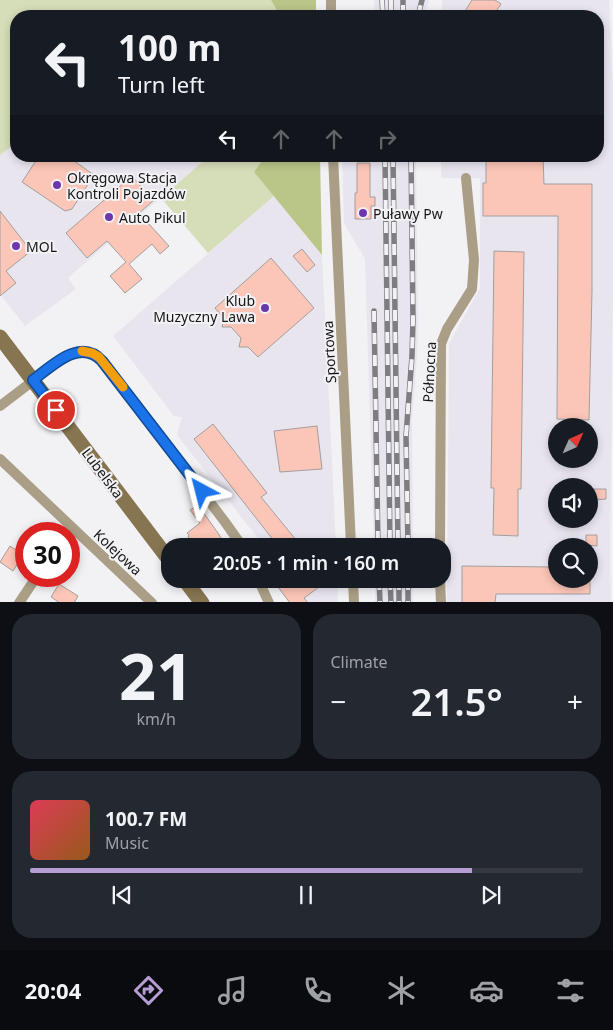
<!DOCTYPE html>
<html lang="en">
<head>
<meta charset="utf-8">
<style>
  :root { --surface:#171b24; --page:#242831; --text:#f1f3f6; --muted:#9ea1a6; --line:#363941; --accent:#b69ed5 }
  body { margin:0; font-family:"Noto Sans",sans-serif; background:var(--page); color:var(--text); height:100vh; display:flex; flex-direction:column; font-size:19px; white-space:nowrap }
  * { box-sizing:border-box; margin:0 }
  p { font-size:16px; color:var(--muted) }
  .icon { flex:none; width:28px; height:28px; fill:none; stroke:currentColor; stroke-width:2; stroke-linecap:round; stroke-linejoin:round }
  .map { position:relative; height:602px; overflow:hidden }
  .side { display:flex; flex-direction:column; gap:12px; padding:12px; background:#0d0f14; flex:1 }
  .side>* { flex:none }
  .top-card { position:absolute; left:10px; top:10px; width:594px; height:152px; border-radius:20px; box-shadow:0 2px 8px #0003; background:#171b24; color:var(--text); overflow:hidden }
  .needle { width:32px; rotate:45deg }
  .fabs { position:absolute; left:548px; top:418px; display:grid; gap:10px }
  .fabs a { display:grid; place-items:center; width:50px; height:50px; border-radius:50%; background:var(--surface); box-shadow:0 2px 8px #0003; font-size:25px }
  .speed { position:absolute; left:15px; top:522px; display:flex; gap:10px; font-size:25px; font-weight:700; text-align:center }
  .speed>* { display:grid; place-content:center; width:65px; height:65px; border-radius:50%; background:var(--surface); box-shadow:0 2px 8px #0003; line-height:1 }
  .speed .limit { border:8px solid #d22; background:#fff; color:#111 }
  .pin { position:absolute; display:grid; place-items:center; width:42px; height:42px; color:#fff; margin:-21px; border:2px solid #fff; border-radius:50%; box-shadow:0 1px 5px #0007 }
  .me { position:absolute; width:55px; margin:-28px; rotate:322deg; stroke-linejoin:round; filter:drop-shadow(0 0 4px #0008) }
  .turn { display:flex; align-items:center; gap:18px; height:105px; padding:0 25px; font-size:22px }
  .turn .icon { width:65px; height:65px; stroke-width:2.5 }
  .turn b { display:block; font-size:35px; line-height:42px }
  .lanes { display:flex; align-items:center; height:48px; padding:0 25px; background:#0003; justify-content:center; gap:25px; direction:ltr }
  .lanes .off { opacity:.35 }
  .big { font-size:38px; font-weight:600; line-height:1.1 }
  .side .widget { flex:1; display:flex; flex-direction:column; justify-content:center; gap:8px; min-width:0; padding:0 18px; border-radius:20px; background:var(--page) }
  .side .dial { align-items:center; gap:0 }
  .dial b { font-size:65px; line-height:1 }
  .song { display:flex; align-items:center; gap:15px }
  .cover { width:60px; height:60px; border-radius:8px; background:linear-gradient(135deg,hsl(350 70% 55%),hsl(30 70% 35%)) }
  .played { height:5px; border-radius:2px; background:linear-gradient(90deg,var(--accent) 80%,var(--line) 80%) }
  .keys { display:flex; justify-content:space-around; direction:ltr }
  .heat { display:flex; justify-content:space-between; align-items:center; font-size:28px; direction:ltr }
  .side .tiles { flex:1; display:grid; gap:12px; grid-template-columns:1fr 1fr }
  .widget:last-child { grid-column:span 2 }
  .trip { position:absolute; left:161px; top:538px; width:290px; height:50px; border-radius:20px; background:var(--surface); box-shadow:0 2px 8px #0003; font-weight:600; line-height:50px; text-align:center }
  .tabs { display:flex; height:80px; justify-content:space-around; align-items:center; background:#090b0e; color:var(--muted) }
  .tabs .icon { width:35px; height:35px }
  .tabs .on { color:var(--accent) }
  .tabs b { font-size:22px; color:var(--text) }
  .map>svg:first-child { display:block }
  .built { fill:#e9e5ef; fill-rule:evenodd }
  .green { fill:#d6ddb9 }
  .forest { fill:#bac588 }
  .building { fill:#fbc5b7; stroke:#a29f9e }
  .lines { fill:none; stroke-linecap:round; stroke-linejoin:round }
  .street { stroke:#aa9e86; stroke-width:10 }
  .secondary { stroke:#877551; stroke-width:15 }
  .rail-casing { stroke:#7e7d7f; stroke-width:5.5 }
  .rail { stroke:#f2f1f4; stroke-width:4; stroke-dasharray:11; stroke-linecap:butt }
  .route-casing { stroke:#114b97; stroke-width:12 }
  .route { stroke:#1a73e8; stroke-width:9 }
  .slow { stroke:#f59e0b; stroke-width:9 }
  .poi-dot { fill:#6e36ac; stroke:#f2f1f4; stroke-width:2 }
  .labels { text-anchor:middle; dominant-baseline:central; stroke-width:4; stroke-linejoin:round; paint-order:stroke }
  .poi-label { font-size:14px; fill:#161617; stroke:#f2f1f4; text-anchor:start }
  .street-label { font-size:14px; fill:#161617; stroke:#f2f1f4 }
</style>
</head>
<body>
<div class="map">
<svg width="613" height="603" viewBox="0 0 613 603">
  <rect width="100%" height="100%" fill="#f2f1f4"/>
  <path class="built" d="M374 0H429L425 16H375Z
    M442 0H609L613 85V288L610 560 611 602H447L449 343 480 288V178H441V156H598V16H442ZM556 426H589V459H556ZM556 486H589V519H556ZM556 546H589V579H556Z
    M16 143V156H209L68 278 76 289 25 326 0 294V155Z
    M342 156H416L418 325 417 357 412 420 413 546H374L365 259 344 223Z
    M274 196 322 255 336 546H264L177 435 182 417 174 416 113 336Z
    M272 579H337L338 602H290Z
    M375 579H413V602H375Z"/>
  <path class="green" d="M0 0H271L280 16H16V143L0 155Z
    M209 156H265L254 172 274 196 208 253 161 198Z"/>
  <path class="forest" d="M271 0H316V16H280Z
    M265 156H320L322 255 254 172Z"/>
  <path class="building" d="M472 0H495L501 4 493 16H462Z
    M39 156H67L94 175 72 209 65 211 22 182Z
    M486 156H543L544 184H592V291L589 420 557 419 558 216H483V183H486Z
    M357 163H370V197H375V206H371V219H355V193H357Z
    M132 176 153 201 139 213 169 246 160 254 152 244 129 264 142 279 125 293 110 276 126 262 107 241 87 258 66 233Z
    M0 211 31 251 6 271 16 283 0 296Z
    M302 249 315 265 307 272 293 256Z
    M494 251 524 252 521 489H518V536L493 535 494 488H491Z
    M271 258 314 308 258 357 248 347H239L241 338 231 327H222L224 319 215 308Z
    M213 424 267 493 261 497 301 546H278L194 439Z
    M317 426 322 469 280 472 274 431Z
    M594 489H606V499L595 500Z
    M198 505 218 533 226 546H194L188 537 189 535 187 533 200 523 190 510Z
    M586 535H597V546L586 545Z
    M10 546 22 554 19 559 20 560 13 571 0 562Z
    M462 566 556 567V579H590V594H496L495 603H462Z
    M272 579H330L304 598 308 603H290Z
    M59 584 78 596 74 603H60L51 597Z"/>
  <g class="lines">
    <path class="street" d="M331 0V16
      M333 156 351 546
      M0 406 59 361 73 353 83 351 92 353 103 361 225 522 242 546
      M0 459 152 603
      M440 546 441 344 447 329 472 289 474 260 466 178
      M258 579 269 603
      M353 579 354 603
      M440 579 441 603
      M19 603 37 576"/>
    <path class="secondary" d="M0 337 170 561
      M184 579 202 603"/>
    <g class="rail-casing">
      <path id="rail" d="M382 0 383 16
        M391 0V16
        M403 16V0
        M418 16 422 0
        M385 156 390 546
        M393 156 398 546
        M374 311 378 546
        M408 546 406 436 412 356 413 320 411 156
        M379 579 380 603
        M390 579 391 603
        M399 579V603
        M408 579V603"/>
    </g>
    <use href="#rail" class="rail"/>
  </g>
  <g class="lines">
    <g class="route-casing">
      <path id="route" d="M56 410 33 380C52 366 80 337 102 361L202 491"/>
    </g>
    <use href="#route" class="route"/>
    <path class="slow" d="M82 351 92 353 99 357 123 387"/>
  </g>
  <g class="poi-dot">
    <circle cx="57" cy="185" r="5"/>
    <circle cx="363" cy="213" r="5"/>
    <circle cx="109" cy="217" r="5"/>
    <circle cx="16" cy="246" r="5"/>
    <circle cx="265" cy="308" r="5"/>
  </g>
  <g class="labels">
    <g class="poi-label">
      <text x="67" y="177">Okręgowa Stacja<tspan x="67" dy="16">Kontroli Pojazdów</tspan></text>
      <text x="373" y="213">Puławy Pw</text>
      <text x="119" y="217">Auto Pikul</text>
      <text x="26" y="246">MOL</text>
      <text x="255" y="300" text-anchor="end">Klub<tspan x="255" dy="16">Muzyczny Lawa</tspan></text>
    </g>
    <g class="street-label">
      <text transform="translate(329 352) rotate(-93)">Sportowa</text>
      <text transform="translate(429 372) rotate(-87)">Północna</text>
      <text transform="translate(103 473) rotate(53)">Lubelska</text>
      <text transform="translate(118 552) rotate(43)">Kolejowa</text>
    </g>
  </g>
</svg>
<div class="fabs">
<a><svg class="needle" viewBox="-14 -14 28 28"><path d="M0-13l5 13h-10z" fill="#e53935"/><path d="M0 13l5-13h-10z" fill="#9ea1a6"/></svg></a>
<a><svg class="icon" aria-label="sound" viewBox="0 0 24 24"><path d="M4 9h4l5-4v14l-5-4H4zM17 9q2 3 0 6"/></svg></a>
<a><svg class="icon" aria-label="search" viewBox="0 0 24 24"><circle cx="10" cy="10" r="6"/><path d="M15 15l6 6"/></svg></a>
</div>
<div class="speed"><div class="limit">30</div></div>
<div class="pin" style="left:56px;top:410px;background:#d93025"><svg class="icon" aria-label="arrive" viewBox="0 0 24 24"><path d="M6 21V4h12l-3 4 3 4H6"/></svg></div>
<svg class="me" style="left:202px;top:491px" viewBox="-20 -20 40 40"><path d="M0-17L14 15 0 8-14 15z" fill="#1a73e8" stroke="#fff" stroke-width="4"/></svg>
<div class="trip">20:05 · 1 min · 160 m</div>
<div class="top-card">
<div class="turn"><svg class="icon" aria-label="left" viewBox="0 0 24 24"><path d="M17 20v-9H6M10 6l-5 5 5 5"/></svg><div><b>100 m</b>Turn left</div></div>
<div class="lanes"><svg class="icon" aria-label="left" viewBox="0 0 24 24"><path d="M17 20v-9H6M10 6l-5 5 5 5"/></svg><svg class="icon off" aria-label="ahead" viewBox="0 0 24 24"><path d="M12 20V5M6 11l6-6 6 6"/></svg><svg class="icon off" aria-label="ahead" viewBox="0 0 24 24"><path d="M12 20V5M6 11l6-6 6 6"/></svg><svg class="icon off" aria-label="right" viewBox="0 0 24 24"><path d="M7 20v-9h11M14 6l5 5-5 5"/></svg></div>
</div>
</div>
<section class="side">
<div class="tiles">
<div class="widget dial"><b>21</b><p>km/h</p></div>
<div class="widget"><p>Climate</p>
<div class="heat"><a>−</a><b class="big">21.5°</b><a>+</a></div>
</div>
<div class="widget">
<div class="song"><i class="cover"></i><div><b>100.7 FM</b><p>Music</p></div></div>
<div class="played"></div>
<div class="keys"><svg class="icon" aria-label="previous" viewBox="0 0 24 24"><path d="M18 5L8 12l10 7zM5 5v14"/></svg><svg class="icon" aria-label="pause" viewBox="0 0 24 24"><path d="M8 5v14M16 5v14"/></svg><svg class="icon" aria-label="next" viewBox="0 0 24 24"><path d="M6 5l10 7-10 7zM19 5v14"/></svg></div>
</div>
</div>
</section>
<nav class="tabs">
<b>20:04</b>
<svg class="icon on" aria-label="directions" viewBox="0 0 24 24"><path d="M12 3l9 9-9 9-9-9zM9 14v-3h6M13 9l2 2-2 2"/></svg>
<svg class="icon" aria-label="music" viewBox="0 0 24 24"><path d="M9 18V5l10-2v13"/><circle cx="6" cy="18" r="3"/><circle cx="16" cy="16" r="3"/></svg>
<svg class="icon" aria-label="phone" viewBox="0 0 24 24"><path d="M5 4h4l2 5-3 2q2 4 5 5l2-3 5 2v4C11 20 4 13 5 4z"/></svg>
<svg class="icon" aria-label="climate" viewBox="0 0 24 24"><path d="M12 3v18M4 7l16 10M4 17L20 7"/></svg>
<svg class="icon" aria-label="car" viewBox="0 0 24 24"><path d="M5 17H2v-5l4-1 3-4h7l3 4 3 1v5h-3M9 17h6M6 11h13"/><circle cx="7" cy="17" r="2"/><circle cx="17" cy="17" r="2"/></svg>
<svg class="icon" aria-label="filters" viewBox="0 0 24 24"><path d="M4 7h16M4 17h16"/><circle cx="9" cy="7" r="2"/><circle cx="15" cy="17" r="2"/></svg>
</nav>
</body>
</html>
